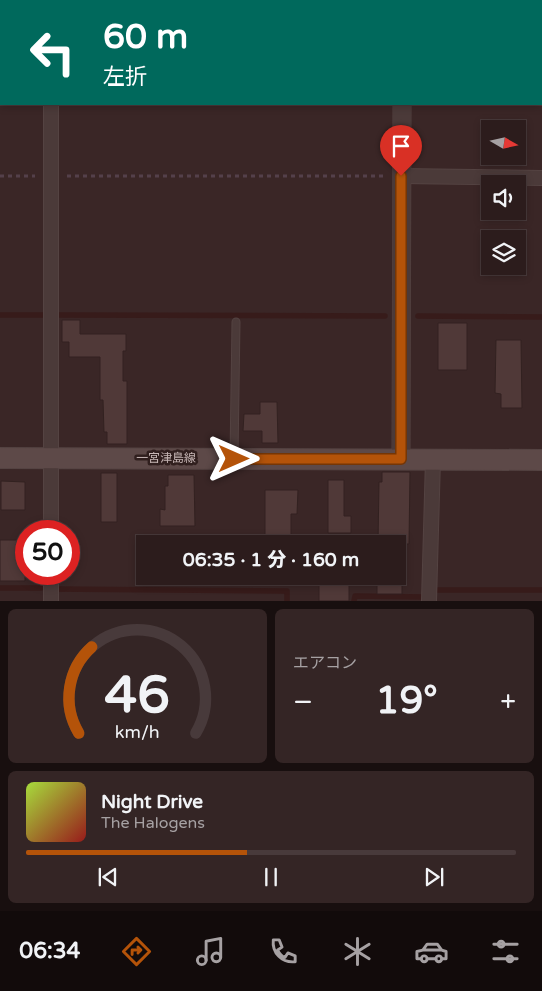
<!DOCTYPE html>
<html lang="ja">
<head>
<meta charset="utf-8">
<style>
  :root { --surface:#2c1c1c; --page:#342525; --text:#f1f3f6; --muted:#a6a1a3; --line:#483a3b; --accent:#b45309 }
  body { margin:0; font-family:"Varela Round","Noto Sans JP",sans-serif; background:var(--page); color:var(--text); height:100vh; display:flex; flex-direction:column; font-size:19px; white-space:nowrap }
  * { box-sizing:border-box; margin:0 }
  p { font-size:16px; color:var(--muted) }
  .icon { flex:none; width:28px; height:28px; fill:none; stroke:currentColor; stroke-width:2; stroke-linecap:round; stroke-linejoin:round }
  .map { position:relative; height:601px; overflow:hidden }
  .side { display:flex; flex-direction:column; gap:8px; padding:8px; background:#180f0f; flex:1 }
  .side>* { flex:none }
  .hud { position:absolute; left:0px; top:0px; width:542px; height:105px; box-shadow:0 2px 8px #0003,0 0 0 1px var(--line); background:#00695c; color:#fff; overflow:hidden }
  .needle { width:32px; rotate:99deg }
  .buttons { position:absolute; left:481px; top:120px; display:grid; gap:10px }
  .buttons a { display:grid; place-items:center; width:45px; height:45px; border-radius:0px; background:var(--surface); box-shadow:0 2px 8px #0003,0 0 0 1px var(--line); font-size:25px }
  .speed { position:absolute; left:15px; top:520px; display:flex; gap:10px; font-size:25px; font-weight:700; text-align:center }
  .speed>* { display:grid; place-content:center; width:65px; height:65px; border-radius:50%; background:var(--surface); box-shadow:0 2px 8px #0003,0 0 0 1px var(--line); line-height:1 }
  .speed .limit { border:8px solid #d22; background:#fff; color:#111 }
  .pin { position:absolute; display:grid; place-items:center; width:42px; height:42px; color:#fff; margin:-51px -21px; border-radius:50% 50% 50% 0; rotate:-45deg; box-shadow:0 0 5px #0007 }
  .pin .icon { rotate:45deg }
  .me { position:absolute; width:55px; margin:-28px; rotate:90deg; stroke-linejoin:round; filter:drop-shadow(0 0 4px #0008) }
  .turn { display:flex; align-items:center; gap:18px; height:105px; padding:0 20px; font-size:22px }
  .turn .icon { width:65px; height:65px; stroke-width:2.5 }
  .turn b { display:block; font-size:35px; line-height:42px }
  .big { font-size:38px; font-weight:800; line-height:1.1 }
  .side .widget { flex:1; display:flex; flex-direction:column; justify-content:center; gap:8px; min-width:0; padding:0 18px; border-radius:8px; background:var(--page) }
  .side .dial { align-items:center; gap:0 }
  .dial svg { height:130px; overflow:visible; fill:none; stroke:var(--line); stroke-width:7; stroke-linecap:round; text-anchor:middle }
  .dial text { fill:var(--text); stroke:none }
  .song { display:flex; align-items:center; gap:15px }
  .cover { width:60px; height:60px; border-radius:8px; background:linear-gradient(135deg,hsl(80 70% 55%),hsl(0 70% 35%)) }
  .played { height:5px; border-radius:2px; background:linear-gradient(90deg,var(--accent) 45%,var(--line) 45%) }
  .keys { display:flex; justify-content:space-around; direction:ltr }
  .heat { display:flex; justify-content:space-between; align-items:center; font-size:28px; direction:ltr }
  .side .tiles { flex:1; display:grid; gap:8px; grid-template-columns:1fr 1fr }
  .widget:last-child { grid-column:span 2 }
  .trip { position:absolute; left:136px; top:535px; width:270px; height:50px; border-radius:0px; background:var(--surface); box-shadow:0 2px 8px #0003,0 0 0 1px var(--line); font-weight:800; line-height:50px; text-align:center }
  .tab-bar { display:flex; height:80px; justify-content:space-around; align-items:center; background:#120b0b; color:var(--muted) }
  .tab-bar .icon { width:35px; height:35px }
  .tab-bar .on { color:var(--accent) }
  .tab-bar b { font-size:22px; color:var(--text) }
  .map>svg:first-child { display:block }
  .lines { fill:none; stroke-linecap:round; stroke-linejoin:round }
  .stream { stroke:#371b1a; stroke-width:5.5 }
  .building { fill:#503938; stroke:#322120 }
  .service-casing { stroke:#544342; stroke-width:9 }
  .minor-casing { stroke:#544342; stroke-width:16 }
  .tertiary-casing { stroke:#544342; stroke-width:19 }
  .secondary-casing { stroke:#544342; stroke-width:22 }
  .path { stroke:#54404a; stroke-width:3; stroke-dasharray:4 4; stroke-linecap:butt }
  .service { stroke:#4b3a39; stroke-width:7 }
  .minor { stroke:#4b3a39; stroke-width:14 }
  .tertiary { stroke:#4b3a39; stroke-width:18 }
  .secondary { stroke:#5d4948; stroke-width:20 }
  .route-casing { stroke:#753606; stroke-width:12 }
  .route { stroke:#b45309; stroke-width:9 }
  .labels { text-anchor:middle; dominant-baseline:central; stroke-width:5; stroke-linejoin:round; paint-order:stroke }
  .street-label { font-size:12px; fill:#c6b6b5; stroke:#301f1e }
</style>
</head>
<body>
<div class="map">
<svg width="542" height="601" viewBox="0 0 542 601">
  <rect width="100%" height="100%" fill="#3a2626"/>
  <g class="lines">
    <path class="stream" d="M0 37H1
      M541 40H542
      M0 315H43
      M59 315 385 316
      M418 316 542 317
      M0 588H41
      M54 589 287 591V601
      M438 590H542
      M354 601 355 596 423 597"/>
  </g>
  <path class="building" d="M62 320H80V334H126V351H123V381H127V444H107V432H104L103 400H100V357H69V342H62Z
    M438 323H467V370H438Z
    M496 340H521L522 408H501V394L495 393Z
    M260 402H277L278 443H262V431H243L244 414H260Z
    M382 472H410L409 544H378L379 482H382Z
    M101 473H117V522H101Z
    M168 475H194L195 526H160V509L165 510V486H168Z
    M328 480H344V516H351V533H328Z
    M1 481 25 482V510H1Z
    M265 490H298L297 514H291V540L265 539Z
    M0 540H25L26 572H25V581H0Z
    M328 576H349V601H319V582H328Z
    M377 576H402V594H377Z"/>
  <g class="lines">
    <g class="service-casing">
      <path id="service" d="M234 457 236 322"/>
    </g>
    <g class="minor-casing">
      <path id="minor" d="M52 1V0
        M51 104V531
        M401 176 542 178
        M51 601V574
        M429 601 433 459"/>
    </g>
    <g class="tertiary-casing">
      <path id="tertiary" d="M402 1V0
        M401 459 402 104"/>
    </g>
    <g class="secondary-casing">
      <path id="secondary" d="M0 458 542 460"/>
    </g>
    <path class="path" d="M0 176H35
      M67 176H385"/>
    <use href="#service" class="service"/>
    <use href="#minor" class="minor"/>
    <use href="#tertiary" class="tertiary"/>
    <use href="#secondary" class="secondary"/>
  </g>
  <g class="lines">
    <g class="route-casing">
      <path id="route" d="M234 459H401V176"/>
    </g>
    <use href="#route" class="route"/>
  </g>
  <g class="labels">
    <g class="street-label">
      <text x="166" y="458">一宮津島線</text>
    </g>
  </g>
</svg>
<div class="buttons">
<a><svg class="needle" viewBox="-14 -14 28 28"><path d="M0-13l5 13h-10z" fill="#e53935"/><path d="M0 13l5-13h-10z" fill="#a6a1a3"/></svg></a>
<a><svg class="icon" aria-label="sound" viewBox="0 0 24 24"><path d="M4 9h4l5-4v14l-5-4H4zM17 9q2 3 0 6"/></svg></a>
<a><svg class="icon" aria-label="layers" viewBox="0 0 24 24"><path d="M12 4l9 5-9 5-9-5zM3 14l9 5 9-5"/></svg></a>
</div>
<div class="speed"><div class="limit">50</div></div>
<div class="pin" style="left:401px;top:176px;background:#d93025"><svg class="icon" aria-label="arrive" viewBox="0 0 24 24"><path d="M6 21V4h12l-3 4 3 4H6"/></svg></div>
<svg class="me" style="left:234px;top:459px" viewBox="-20 -20 40 40"><path d="M0-17L14 15 0 8-14 15z" fill="#b45309" stroke="#fff" stroke-width="4"/></svg>
<div class="trip">06:35 · 1 分 · 160 m</div>
<div class="hud">
<div class="turn"><svg class="icon" aria-label="left" viewBox="0 0 24 24"><path d="M17 20v-9H6M10 6l-5 5 5 5"/></svg><div><b>60 m</b>左折</div></div>
</div>
</div>
<section class="side">
<div class="tiles">
<div class="widget dial"><svg viewBox="0 0 100 80">
<path d="M14 69A42 42 0 1 1 86 69"/>
<path d="M14 69A42 42 0 0 1 22 16" stroke="#b45309"/>
<text x="50" y="56" font-size="32" font-weight="700">46</text>
<text x="50" y="72" font-size="11">km/h</text>
</svg></div>
<div class="widget"><p>エアコン</p>
<div class="heat"><a>−</a><b class="big">19°</b><a>+</a></div>
</div>
<div class="widget">
<div class="song"><i class="cover"></i><div><b>Night Drive</b><p>The Halogens</p></div></div>
<div class="played"></div>
<div class="keys"><svg class="icon" aria-label="previous" viewBox="0 0 24 24"><path d="M18 5L8 12l10 7zM5 5v14"/></svg><svg class="icon" aria-label="pause" viewBox="0 0 24 24"><path d="M8 5v14M16 5v14"/></svg><svg class="icon" aria-label="next" viewBox="0 0 24 24"><path d="M6 5l10 7-10 7zM19 5v14"/></svg></div>
</div>
</div>
</section>
<nav class="tab-bar">
<b>06:34</b>
<svg class="icon on" aria-label="directions" viewBox="0 0 24 24"><path d="M12 3l9 9-9 9-9-9zM9 14v-3h6M13 9l2 2-2 2"/></svg>
<svg class="icon" aria-label="music" viewBox="0 0 24 24"><path d="M9 18V5l10-2v13"/><circle cx="6" cy="18" r="3"/><circle cx="16" cy="16" r="3"/></svg>
<svg class="icon" aria-label="phone" viewBox="0 0 24 24"><path d="M5 4h4l2 5-3 2q2 4 5 5l2-3 5 2v4C11 20 4 13 5 4z"/></svg>
<svg class="icon" aria-label="climate" viewBox="0 0 24 24"><path d="M12 3v18M4 7l16 10M4 17L20 7"/></svg>
<svg class="icon" aria-label="car" viewBox="0 0 24 24"><path d="M5 17H2v-5l4-1 3-4h7l3 4 3 1v5h-3M9 17h6M6 11h13"/><circle cx="7" cy="17" r="2"/><circle cx="17" cy="17" r="2"/></svg>
<svg class="icon" aria-label="filters" viewBox="0 0 24 24"><path d="M4 7h16M4 17h16"/><circle cx="9" cy="7" r="2"/><circle cx="15" cy="17" r="2"/></svg>
</nav>
</body>
</html>
